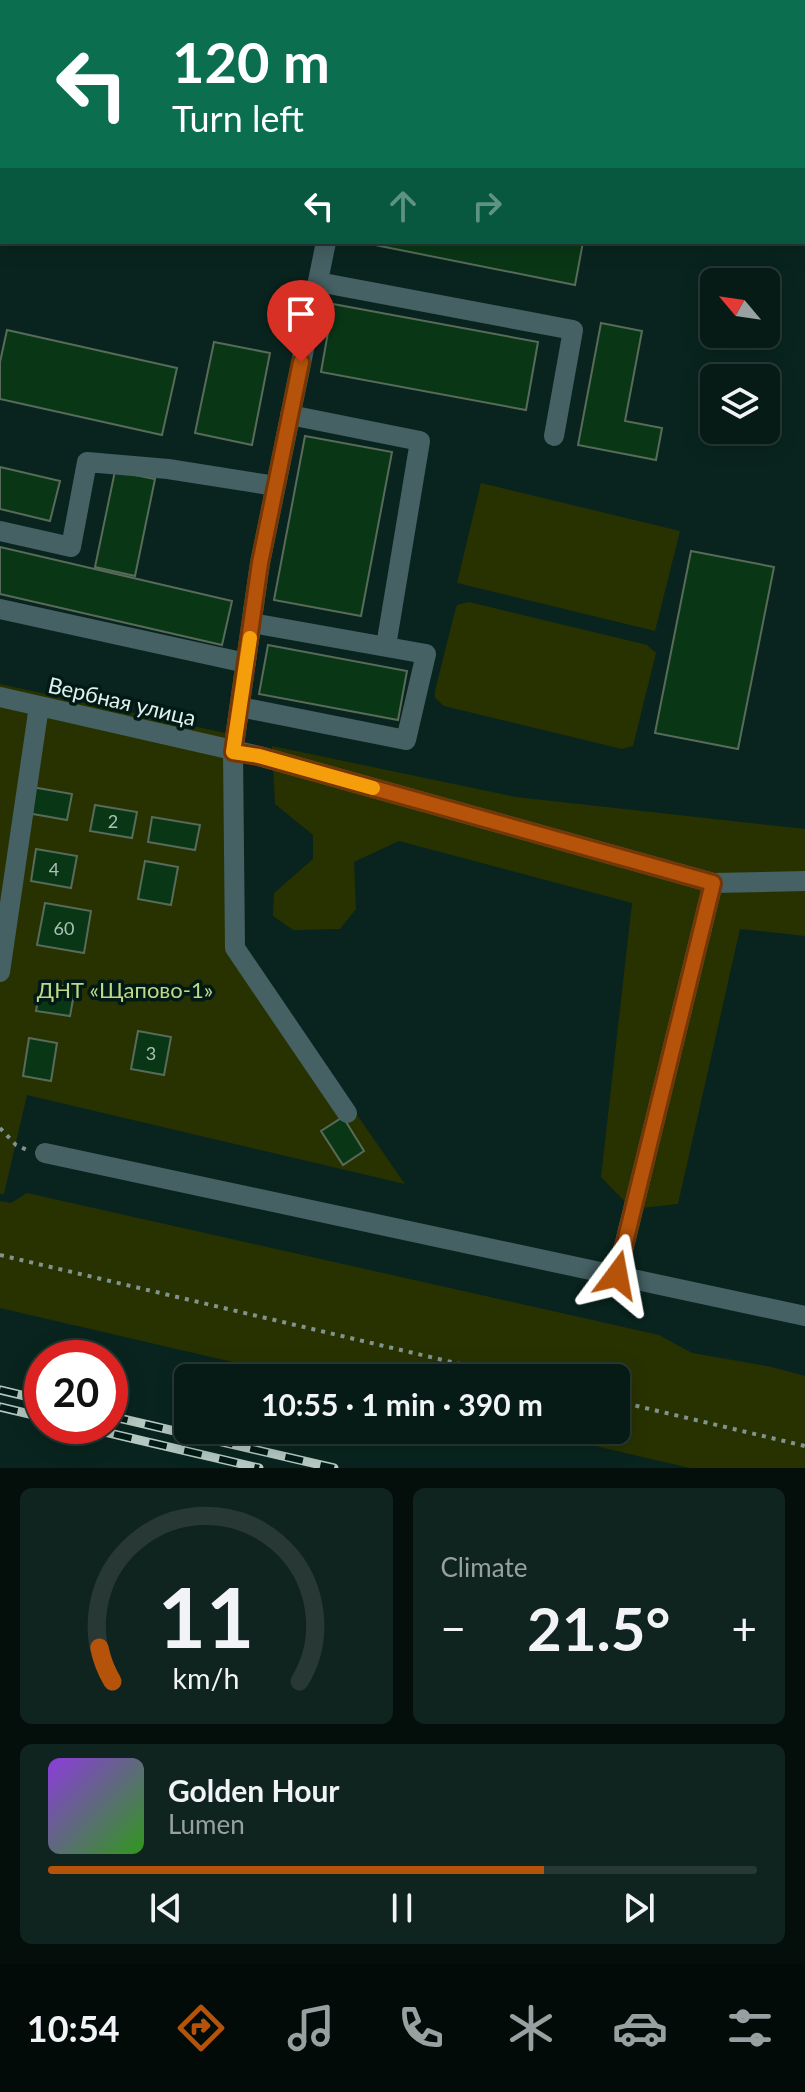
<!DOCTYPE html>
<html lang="en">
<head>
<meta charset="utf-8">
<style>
  :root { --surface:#071b16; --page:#10241f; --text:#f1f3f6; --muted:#98a1a1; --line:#283935; --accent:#b45309 }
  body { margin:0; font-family:Lato,sans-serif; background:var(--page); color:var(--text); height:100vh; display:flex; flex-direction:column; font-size:30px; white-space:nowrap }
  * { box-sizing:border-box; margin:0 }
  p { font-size:26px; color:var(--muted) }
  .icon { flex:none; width:44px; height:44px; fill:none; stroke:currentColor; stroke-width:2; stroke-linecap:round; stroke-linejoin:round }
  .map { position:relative; height:1468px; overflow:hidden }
  .drawer { display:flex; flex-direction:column; gap:20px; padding:20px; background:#040f0c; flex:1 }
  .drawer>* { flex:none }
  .hud { position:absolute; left:0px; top:0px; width:806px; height:244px; box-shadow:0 4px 20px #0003,0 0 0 2px var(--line); background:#0b6e4f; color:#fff; overflow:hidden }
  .needle { width:52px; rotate:299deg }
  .tools { position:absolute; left:700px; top:268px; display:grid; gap:16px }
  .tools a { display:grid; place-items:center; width:80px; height:80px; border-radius:12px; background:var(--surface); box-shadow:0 4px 20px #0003,0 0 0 2px var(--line); font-size:40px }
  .speed { position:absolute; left:24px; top:1340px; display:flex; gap:16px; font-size:40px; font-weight:700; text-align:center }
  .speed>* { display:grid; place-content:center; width:104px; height:104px; border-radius:50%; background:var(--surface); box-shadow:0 4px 20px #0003,0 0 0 2px var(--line); line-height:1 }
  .speed .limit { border:12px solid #d22; background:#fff; color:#111 }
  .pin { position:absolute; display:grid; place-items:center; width:68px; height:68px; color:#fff; margin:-82px -34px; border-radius:50% 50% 50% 0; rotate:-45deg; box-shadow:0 0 8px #0007 }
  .pin .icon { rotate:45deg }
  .me { position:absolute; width:88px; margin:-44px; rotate:13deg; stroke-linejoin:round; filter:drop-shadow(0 0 6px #0008) }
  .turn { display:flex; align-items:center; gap:28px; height:168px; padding:0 40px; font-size:36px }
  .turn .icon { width:104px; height:104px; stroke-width:2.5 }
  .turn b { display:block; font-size:56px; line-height:68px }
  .lanes { display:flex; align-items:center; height:76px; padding:0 40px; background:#0003; justify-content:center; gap:40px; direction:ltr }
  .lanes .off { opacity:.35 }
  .big { font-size:60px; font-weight:700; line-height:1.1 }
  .drawer .tile { flex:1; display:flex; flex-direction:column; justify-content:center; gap:12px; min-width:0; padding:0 28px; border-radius:12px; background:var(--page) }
  .drawer .dial { align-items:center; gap:0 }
  .dial svg { height:208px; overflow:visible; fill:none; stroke:var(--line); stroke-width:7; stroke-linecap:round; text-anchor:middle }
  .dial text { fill:var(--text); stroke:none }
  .song { display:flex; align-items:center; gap:24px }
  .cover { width:96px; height:96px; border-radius:12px; background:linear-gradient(135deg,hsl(270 70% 55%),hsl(110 70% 35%)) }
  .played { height:8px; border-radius:4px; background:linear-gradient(90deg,var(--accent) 70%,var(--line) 70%) }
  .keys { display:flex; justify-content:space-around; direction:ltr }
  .heat { display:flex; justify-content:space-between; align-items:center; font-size:44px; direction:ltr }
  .drawer .tiles { flex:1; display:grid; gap:20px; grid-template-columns:1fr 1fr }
  .tile:last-child { grid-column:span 2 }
  .trip { position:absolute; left:174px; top:1364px; width:456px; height:80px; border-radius:12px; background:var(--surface); box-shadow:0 4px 20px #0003,0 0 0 2px var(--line); font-weight:700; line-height:80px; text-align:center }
  .menu { display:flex; height:128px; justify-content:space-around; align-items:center; background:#030b09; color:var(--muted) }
  .menu .icon { width:56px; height:56px }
  .menu .selected { color:var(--accent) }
  .menu b { font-size:36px; color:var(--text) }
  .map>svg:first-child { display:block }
  .green { fill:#283200 }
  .building { fill:#093716; stroke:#586b5a; stroke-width:2 }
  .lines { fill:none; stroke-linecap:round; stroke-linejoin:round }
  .path { stroke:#7f948e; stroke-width:4; stroke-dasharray:4 6; stroke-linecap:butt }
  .minor { stroke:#456164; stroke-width:20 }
  .rail-casing { stroke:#b5c8c2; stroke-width:9 }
  .rail { stroke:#011a15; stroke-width:6; stroke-dasharray:18; stroke-linecap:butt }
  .route-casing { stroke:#753606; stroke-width:20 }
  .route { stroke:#b45309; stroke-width:14 }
  .slow { stroke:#f59e0b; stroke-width:14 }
  .labels { text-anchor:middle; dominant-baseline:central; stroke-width:7; stroke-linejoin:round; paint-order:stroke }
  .number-label { font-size:18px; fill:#aac2b6 }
  .street-label { font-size:22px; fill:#e0f0eb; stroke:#011a15 }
  .park-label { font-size:22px; fill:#c1d788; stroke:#011a15 }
</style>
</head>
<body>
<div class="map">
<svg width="805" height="1468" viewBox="0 0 805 1468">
  <rect width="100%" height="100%" fill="#09241e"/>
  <path class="green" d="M481 483 680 531 655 631 457 583Z
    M469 602 635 642 647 645 656 653 633 746 622 749 444 706 435 698V691L455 611 457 605Z
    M0 684 225 733 224 761 244 952 405 1184 27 1095 4 1194H0Z
    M272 746 516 797 805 829V936L740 929 678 1204 632 1209 601 1177 632 903 399 841 354 862 356 909 340 929 293 930 273 916 274 893 313 859V835L275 804Z
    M27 1193 659 1335 692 1353 772 1367 805 1376V1468H690L526 1430H616V1378H301L0 1308V1201L11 1203Z"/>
  <path class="building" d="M360 242H583L575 285Z
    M333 304 538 342 526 410 321 372Z
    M601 323 642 331 625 421 662 428 656 460 578 445Z
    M7 330 177 368 162 435 0 399V362Z
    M214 342 270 353 252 445 195 433Z
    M305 436 392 452 361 616 274 600Z
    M0 467 60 481 50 521 0 509Z
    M115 471 155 479 135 576 95 567Z
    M0 547 232 601 222 645 0 594Z
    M691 551 774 567 738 749 655 733Z
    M268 645 407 671 398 720 259 694Z
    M32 787 72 794 67 820 27 813Z
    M95 805 137 812 132 838 90 831Z
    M152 817 200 825 195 850 148 842Z
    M36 849 77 856 71 888 31 881Z
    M145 861 178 867 171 905 138 899Z
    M45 903 91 911 84 953 37 945Z
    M41 982 75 988 70 1016 36 1011Z
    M138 1031 171 1037 164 1075 131 1069Z
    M29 1038 57 1043 51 1081 23 1076Z
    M343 1117 364 1151 343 1165 321 1131Z"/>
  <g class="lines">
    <path class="path" d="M0 1128 16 1145 27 1150
      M0 1255 519 1378
      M616 1401 805 1446"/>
    <path class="minor" d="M153 0 163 2
      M375 2 376 0
      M0 84H2
      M326 242 260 563 233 752 235 948 347 1113
      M318 282 573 330 554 436
      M290 415 420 441 386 646
      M0 531 71 547 87 462 168 469 276 486
      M0 609 246 663
      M0 697 259 756 713 883 805 881
      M240 707 406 740 426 654 252 623
      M0 972 39 706
      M45 1153 805 1316
      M617 1275 713 883"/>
    <g class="rail-casing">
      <path id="rail" d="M0 1390 42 1400
        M0 1407 42 1417
        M110 1416 334 1468
        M79 1426 259 1468"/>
    </g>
    <use href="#rail" class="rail"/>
  </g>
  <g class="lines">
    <g class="route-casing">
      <path id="route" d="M301 362 260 563 233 752 259 756 713 883 617 1275"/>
    </g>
    <use href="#route" class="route"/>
    <path class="slow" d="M250 638 233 752 259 756 373 788"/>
  </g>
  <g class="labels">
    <g class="number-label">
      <text x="113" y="821">2</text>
      <text x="54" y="869">4</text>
      <text x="64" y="928">60</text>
      <text x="151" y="1053">3</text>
    </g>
    <g class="street-label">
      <text transform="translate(122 701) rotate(13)">Вербная улица</text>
    </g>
    <g class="park-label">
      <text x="125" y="989">ДНТ «Щапово-1»</text>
    </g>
  </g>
</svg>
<div class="tools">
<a><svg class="needle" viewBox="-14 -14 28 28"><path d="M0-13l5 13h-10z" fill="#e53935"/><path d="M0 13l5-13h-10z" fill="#98a1a1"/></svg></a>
<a><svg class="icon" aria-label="layers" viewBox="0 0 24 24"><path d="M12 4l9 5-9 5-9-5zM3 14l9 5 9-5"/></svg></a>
</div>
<div class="speed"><div class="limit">20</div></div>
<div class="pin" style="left:301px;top:362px;background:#d93025"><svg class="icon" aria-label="arrive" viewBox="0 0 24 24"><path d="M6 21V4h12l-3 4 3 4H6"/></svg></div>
<svg class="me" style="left:617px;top:1275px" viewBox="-20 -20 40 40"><path d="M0-17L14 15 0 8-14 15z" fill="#b45309" stroke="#fff" stroke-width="4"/></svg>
<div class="trip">10:55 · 1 min · 390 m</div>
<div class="hud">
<div class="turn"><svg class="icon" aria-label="left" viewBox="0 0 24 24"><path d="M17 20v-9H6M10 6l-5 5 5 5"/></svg><div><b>120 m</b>Turn left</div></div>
<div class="lanes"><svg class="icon" aria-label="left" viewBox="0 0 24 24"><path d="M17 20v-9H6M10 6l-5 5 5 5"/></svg><svg class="icon off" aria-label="ahead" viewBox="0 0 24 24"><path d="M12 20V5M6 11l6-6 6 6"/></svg><svg class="icon off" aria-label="right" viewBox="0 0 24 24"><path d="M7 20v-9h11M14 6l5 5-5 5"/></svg></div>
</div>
</div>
<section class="drawer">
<div class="tiles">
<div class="tile dial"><svg viewBox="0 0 100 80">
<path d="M14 69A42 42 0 1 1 86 69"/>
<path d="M14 69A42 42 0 0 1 9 56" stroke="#b45309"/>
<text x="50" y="56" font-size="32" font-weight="700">11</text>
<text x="50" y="72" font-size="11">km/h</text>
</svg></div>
<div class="tile"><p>Climate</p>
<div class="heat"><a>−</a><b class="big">21.5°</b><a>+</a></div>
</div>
<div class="tile">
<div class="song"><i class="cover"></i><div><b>Golden Hour</b><p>Lumen</p></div></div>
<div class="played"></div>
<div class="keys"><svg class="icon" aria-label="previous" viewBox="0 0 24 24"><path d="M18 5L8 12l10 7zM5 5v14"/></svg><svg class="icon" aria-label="pause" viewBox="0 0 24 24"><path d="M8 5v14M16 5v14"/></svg><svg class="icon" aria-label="next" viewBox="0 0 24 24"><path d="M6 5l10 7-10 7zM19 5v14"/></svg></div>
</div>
</div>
</section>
<nav class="menu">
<b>10:54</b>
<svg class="icon selected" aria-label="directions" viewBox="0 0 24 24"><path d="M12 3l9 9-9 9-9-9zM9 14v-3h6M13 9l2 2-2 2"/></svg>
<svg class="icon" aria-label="music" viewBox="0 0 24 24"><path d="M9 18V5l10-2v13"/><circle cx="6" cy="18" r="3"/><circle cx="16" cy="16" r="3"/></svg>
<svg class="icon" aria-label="phone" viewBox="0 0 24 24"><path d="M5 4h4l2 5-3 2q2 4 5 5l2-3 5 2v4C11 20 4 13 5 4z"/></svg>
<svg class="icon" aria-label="climate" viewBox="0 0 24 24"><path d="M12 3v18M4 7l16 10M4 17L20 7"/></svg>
<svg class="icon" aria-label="car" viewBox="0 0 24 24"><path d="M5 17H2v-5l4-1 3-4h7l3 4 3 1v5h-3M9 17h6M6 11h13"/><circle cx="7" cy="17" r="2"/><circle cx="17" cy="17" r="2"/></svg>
<svg class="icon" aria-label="filters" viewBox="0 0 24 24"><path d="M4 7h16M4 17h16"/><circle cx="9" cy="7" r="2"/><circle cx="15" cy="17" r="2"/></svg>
</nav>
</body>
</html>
